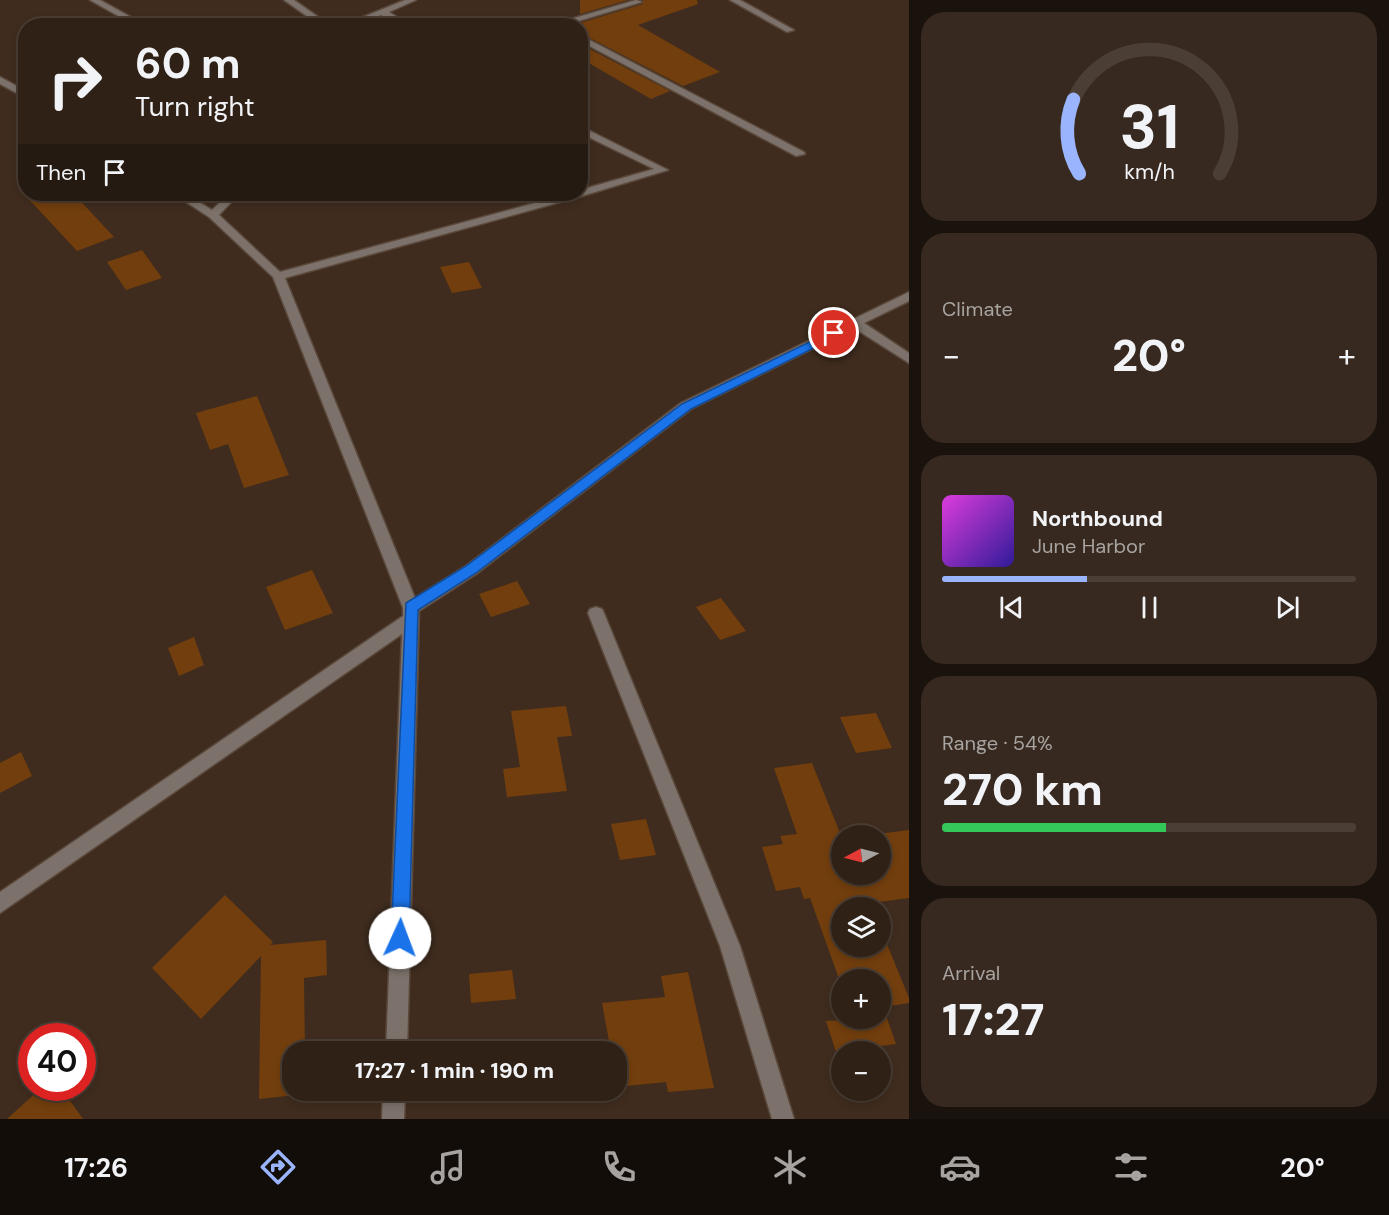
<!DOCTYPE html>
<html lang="en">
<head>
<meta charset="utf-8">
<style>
  :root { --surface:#2f2116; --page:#37291f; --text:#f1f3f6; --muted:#a7a3a1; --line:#4a3e35; --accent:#9ab5fd }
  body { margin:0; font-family:"DM Sans",sans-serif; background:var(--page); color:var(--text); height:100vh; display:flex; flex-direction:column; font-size:22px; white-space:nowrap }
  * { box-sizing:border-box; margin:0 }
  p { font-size:20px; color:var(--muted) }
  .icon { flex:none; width:33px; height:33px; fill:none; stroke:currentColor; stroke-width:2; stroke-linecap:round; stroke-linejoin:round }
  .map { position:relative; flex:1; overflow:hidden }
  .details { display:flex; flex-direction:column; gap:12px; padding:12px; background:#1a120c; width:480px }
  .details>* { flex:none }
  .hud { position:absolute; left:18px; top:18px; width:570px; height:183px; border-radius:24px; box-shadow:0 3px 9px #0003,0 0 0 2px var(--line); background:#2f2116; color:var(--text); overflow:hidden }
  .needle { width:39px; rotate:263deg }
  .fabs { position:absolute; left:831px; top:825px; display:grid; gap:12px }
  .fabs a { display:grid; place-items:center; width:60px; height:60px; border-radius:50%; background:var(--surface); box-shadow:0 3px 9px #0003,0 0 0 2px var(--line); font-size:30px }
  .speed { position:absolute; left:18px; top:1023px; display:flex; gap:12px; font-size:30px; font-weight:700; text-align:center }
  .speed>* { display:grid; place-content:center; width:78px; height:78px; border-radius:50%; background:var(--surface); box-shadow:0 3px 9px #0003,0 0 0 2px var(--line); line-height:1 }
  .speed .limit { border:9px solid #d22; background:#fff; color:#111 }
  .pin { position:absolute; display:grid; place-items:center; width:51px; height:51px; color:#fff; margin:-26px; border:3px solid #fff; border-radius:50%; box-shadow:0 2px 6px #0007 }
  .me { position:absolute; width:66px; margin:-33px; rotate:2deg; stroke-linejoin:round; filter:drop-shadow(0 0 4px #0008) }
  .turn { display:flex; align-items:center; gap:21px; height:126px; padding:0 18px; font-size:27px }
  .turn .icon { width:78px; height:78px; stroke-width:2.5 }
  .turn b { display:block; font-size:42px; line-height:51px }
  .then { display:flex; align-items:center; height:57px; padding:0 18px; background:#0003; gap:12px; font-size:22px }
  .big { font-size:45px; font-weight:800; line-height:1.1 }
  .details .widget { flex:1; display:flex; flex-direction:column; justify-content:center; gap:9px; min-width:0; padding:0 21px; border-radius:24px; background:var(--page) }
  .details .dial { align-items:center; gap:0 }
  .dial svg { height:156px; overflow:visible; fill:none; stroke:var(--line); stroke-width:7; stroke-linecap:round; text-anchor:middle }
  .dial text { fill:var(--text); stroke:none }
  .song { display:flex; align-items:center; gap:18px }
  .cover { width:72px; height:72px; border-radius:9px; background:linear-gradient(135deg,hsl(300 70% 55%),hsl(250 70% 35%)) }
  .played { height:6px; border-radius:3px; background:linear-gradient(90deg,var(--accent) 35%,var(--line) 35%) }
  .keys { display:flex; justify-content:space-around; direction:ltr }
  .heat { display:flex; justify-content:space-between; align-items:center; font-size:33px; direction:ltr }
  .charge { height:9px; border-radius:4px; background:linear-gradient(90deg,#34c759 54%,var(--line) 0) }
  .trip { position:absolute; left:282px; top:1041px; width:345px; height:60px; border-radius:24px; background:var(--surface); box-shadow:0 3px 9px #0003,0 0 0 2px var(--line); font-weight:800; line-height:60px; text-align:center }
  .menu { display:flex; height:96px; justify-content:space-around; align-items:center; background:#130d09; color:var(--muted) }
  .menu .icon { width:42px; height:42px }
  .menu .current { color:var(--accent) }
  .menu b { font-size:27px; color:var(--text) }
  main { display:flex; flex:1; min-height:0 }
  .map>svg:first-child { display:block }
  .building { fill:#723e0d }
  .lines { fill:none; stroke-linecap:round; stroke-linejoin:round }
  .minor-casing { stroke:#5a483b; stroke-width:3 }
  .minor { fill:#7c726b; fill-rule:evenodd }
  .route { fill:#1a73e8; stroke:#114b97; stroke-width:1.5 }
</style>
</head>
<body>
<main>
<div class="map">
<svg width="909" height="1119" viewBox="0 0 909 1119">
  <rect width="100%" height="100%" fill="#3f2c1e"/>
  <path class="building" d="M580 0H628L580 14Z
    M643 0H697L698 4 638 25 720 72 683 86 580 33V23L643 4Z
    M580 44 670 91 651 99 580 58Z
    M24 194H74L114 237 77 251Z
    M142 250 162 278 126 290 107 262Z
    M469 262 482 288 452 293 440 267Z
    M257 396 289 475 244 488 228 444 210 450 196 413Z
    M312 570 333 613 285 630 266 587Z
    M517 581 530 604 491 617 479 594Z
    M721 598 746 631 720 640 696 607Z
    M194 637 204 665 179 676 168 648Z
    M566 706 572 736 557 737 567 791 507 797 503 769 520 767 511 711Z
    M876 713 892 748 856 753 840 717Z
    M21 752 32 776 0 793V763Z
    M812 763 842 838V874H880V836H862L909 830V898L871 903 873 908H842V946H880V927L909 998V1003L883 1007 896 1044 836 1052 826 1021 880 1018V980H842V987L810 898 804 899 800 887 776 891 762 847 783 844 780 836 797 834 774 768Z
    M646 819 656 855 620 860 611 824Z
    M225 895 273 942 270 945 326 940 327 975 304 978 305 1052H292V1090H305V1094L259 1099 261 956 201 1019 152 968Z
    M512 970 516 999 471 1003 469 974Z
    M688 972 714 1088 668 1092 666 1082 616 1087V1052H611L602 1003 665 997 661 976Z
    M41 1088H61L83 1119H7Z"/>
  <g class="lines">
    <g class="minor-casing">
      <path id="minor" d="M90 0H100L147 26H136Z
        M284 0H294L331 26H321Z
        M405 0H416L389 12 411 26H400L381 15 354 26H341Z
        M636 0 642 2 562 26H547Z
        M730 0H740L794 30 787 32Z
        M580 35 804 152 805 154 796 156 580 41Z
        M0 77 26 91V98L0 84Z
        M580 126 668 170 582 196 285 278 415 598 466 566 681 403 909 292V301L864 323 909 353V363L854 328 691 409 476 574 419 611 407 1052H386L402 634 0 913V892L403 616V608L273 277 209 217 174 194H186L212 210 229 194H239L219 215 280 272 568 194H580V190L654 169 580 133Z
        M596 607 602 609 604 613 740 946 794 1119H772L720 946 588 613 590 609Z
        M383 1090H405L404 1119H382Z"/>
    </g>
    <use href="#minor" class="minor"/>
  </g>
  <path class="route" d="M834 330 839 333 838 336 691 409 476 573 418 610 409 938 406 944 400 947 393 944 391 938 406 603 466 566 682 404Z"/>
</svg>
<div class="fabs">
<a><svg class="needle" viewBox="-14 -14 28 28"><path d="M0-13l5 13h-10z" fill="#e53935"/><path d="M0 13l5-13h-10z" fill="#a7a3a1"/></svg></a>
<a><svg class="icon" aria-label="layers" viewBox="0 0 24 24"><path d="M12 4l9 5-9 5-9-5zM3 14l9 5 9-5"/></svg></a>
<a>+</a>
<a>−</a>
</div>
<div class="speed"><div class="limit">40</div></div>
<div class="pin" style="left:834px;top:333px;background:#d93025"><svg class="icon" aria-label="arrive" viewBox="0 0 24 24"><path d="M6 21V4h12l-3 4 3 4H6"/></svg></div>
<svg class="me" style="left:400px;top:938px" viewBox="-20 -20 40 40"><circle r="19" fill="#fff"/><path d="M0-13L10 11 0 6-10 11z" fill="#1a73e8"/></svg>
<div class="trip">17:27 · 1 min · 190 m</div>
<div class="hud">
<div class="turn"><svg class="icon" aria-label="right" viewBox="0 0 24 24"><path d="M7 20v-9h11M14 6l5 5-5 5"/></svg><div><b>60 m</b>Turn right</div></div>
<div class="then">Then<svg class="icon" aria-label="arrive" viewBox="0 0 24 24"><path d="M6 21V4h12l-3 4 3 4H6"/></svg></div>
</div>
</div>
<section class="details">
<div class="widget dial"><svg viewBox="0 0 100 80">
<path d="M14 69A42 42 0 1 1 86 69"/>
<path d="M14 69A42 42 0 0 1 11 31" stroke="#9ab5fd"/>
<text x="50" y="56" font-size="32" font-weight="700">31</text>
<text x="50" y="72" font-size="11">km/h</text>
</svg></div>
<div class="widget"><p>Climate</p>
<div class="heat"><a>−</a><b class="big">20°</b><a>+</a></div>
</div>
<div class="widget">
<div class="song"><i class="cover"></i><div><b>Northbound</b><p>June Harbor</p></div></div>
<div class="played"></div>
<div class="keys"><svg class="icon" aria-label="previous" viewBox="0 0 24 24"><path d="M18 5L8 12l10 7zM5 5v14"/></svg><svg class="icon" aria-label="pause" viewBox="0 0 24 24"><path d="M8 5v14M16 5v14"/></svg><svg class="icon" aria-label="next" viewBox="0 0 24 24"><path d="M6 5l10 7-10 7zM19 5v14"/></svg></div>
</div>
<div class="widget"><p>Range · 54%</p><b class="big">270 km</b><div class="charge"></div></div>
<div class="widget"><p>Arrival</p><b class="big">17:27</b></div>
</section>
</main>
<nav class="menu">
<b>17:26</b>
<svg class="icon current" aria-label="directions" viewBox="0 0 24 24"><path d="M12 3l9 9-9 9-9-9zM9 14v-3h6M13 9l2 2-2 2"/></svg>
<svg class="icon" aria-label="music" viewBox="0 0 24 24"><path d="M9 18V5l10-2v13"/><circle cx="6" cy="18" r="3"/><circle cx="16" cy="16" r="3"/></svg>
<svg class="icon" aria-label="phone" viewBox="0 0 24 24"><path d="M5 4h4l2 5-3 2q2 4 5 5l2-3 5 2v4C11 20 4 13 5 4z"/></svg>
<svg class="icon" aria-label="climate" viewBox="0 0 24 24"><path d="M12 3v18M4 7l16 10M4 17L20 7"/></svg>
<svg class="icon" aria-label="car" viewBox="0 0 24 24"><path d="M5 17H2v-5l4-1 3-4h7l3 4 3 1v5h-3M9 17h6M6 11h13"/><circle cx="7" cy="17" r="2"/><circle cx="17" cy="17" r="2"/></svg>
<svg class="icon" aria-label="filters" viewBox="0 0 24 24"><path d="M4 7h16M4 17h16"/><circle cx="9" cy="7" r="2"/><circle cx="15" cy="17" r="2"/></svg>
<b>20°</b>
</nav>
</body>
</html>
